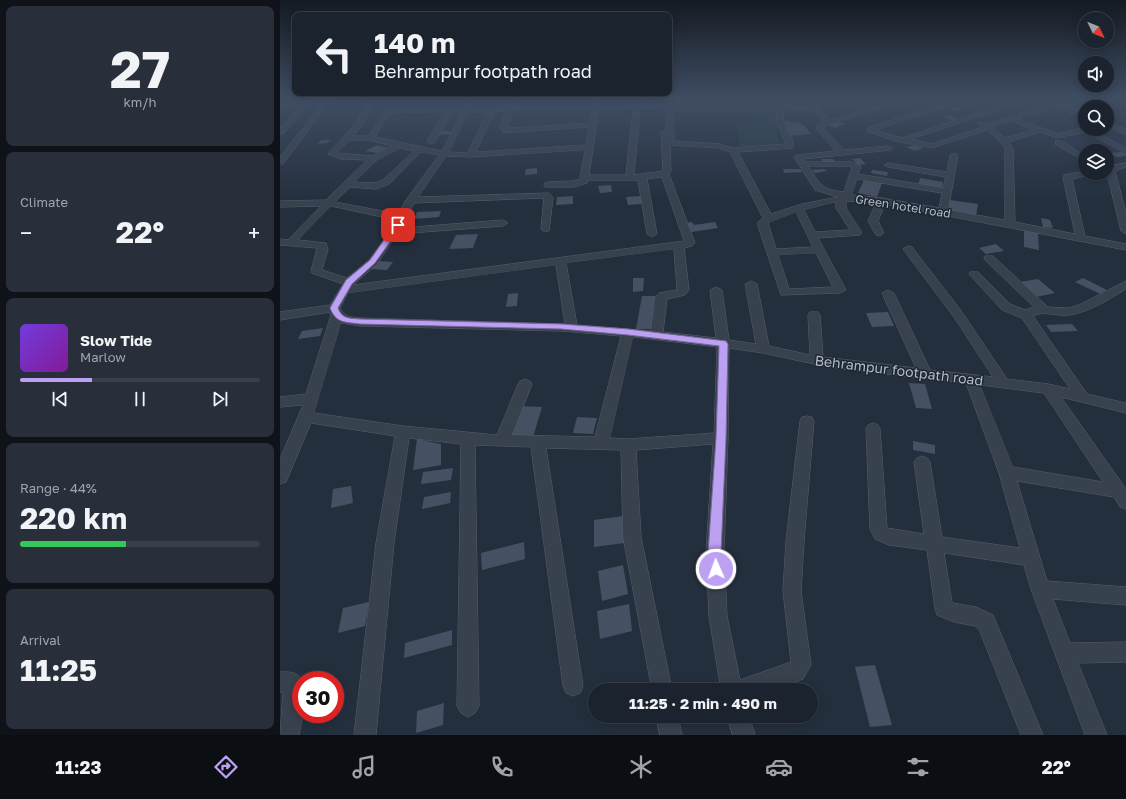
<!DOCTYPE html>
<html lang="en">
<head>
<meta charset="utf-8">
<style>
  :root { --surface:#1b232e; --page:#282f3a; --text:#f1f3f6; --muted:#a0a4aa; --line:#39404a; --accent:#bca0f2 }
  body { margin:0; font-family:"Golos Text",sans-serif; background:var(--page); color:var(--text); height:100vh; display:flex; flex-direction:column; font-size:15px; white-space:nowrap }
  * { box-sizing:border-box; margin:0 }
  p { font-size:13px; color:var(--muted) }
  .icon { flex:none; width:22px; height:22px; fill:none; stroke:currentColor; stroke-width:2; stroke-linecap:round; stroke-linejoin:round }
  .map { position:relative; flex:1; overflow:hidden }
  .panel { display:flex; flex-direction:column; gap:6px; padding:6px; background:#0f1319; width:280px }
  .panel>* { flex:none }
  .top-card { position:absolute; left:12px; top:12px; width:380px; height:84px; border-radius:8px; box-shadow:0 2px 10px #0003,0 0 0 1px var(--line); background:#1b232e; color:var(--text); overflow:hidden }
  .needle { width:26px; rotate:133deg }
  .controls { position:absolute; left:798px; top:12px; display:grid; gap:8px }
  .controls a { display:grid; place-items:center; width:36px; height:36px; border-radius:50%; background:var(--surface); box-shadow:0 2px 10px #0003,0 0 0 1px var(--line); font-size:20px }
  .speed { position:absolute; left:12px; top:671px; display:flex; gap:8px; font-size:20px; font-weight:700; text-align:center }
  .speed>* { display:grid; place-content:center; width:52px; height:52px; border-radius:50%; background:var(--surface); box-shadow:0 2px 10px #0003,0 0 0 1px var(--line); line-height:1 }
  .speed .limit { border:6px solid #d22; background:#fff; color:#111 }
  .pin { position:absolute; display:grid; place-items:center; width:34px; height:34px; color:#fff; margin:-17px; border-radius:8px; box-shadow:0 2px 6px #0006 }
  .me { position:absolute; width:44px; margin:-22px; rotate:358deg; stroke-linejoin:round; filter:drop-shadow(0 0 3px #0008) }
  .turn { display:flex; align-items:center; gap:14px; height:84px; padding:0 16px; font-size:18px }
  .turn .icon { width:52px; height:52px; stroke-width:2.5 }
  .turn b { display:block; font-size:28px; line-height:34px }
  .big { font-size:30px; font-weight:700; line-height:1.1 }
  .panel .tile { flex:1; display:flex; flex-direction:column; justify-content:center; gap:6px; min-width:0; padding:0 14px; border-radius:8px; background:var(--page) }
  .panel .dial { align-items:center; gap:0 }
  .dial b { font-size:52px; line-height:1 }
  .song { display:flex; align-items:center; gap:12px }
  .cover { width:48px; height:48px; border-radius:6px; background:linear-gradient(135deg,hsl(260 70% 55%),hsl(290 70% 35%)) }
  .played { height:4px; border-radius:2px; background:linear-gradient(90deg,var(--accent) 30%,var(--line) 30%) }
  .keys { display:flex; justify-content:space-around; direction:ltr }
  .heat { display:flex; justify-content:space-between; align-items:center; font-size:22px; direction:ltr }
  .charge { height:6px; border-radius:3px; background:linear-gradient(90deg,#34c759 44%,var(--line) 0) }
  .trip { position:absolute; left:308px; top:683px; width:230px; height:40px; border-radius:20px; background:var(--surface); box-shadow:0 2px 10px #0003,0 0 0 1px var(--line); font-weight:700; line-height:40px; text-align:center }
  .tab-bar { display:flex; height:64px; justify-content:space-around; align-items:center; background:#0b0e12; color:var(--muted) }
  .tab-bar .icon { width:28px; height:28px }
  .tab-bar .on { color:var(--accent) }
  .tab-bar b { font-size:18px; color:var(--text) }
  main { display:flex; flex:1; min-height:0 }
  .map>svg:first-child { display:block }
  .green { fill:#263c3f }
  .building { fill:#455162 }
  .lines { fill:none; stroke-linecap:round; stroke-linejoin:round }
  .street-casing { stroke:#565f6c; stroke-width:1 }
  .street { fill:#38414e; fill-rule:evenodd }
  .route { fill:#bca0f2; stroke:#7a689d }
  .labels { text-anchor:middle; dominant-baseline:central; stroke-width:3; stroke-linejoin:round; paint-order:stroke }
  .far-street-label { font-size:12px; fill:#b4bcc9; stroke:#1d2633 }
  .street-label { font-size:14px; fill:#b4bcc9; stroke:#1d2633 }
</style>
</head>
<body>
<main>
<section class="panel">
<div class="tile dial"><b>27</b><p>km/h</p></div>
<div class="tile"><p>Climate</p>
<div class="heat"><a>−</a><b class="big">22°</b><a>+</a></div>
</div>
<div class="tile">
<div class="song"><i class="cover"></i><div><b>Slow Tide</b><p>Marlow</p></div></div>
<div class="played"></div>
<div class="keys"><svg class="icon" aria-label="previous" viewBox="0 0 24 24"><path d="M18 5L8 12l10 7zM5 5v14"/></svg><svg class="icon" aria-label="pause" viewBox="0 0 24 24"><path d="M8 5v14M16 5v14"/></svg><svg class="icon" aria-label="next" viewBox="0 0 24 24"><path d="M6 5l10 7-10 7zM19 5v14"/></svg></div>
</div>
<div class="tile"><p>Range · 44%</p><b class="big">220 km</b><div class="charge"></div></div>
<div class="tile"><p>Arrival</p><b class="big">11:25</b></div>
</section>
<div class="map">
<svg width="846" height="735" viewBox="0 0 846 735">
  <rect width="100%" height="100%" fill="#242f3e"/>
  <path class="green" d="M471 112H494L500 146 460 147 457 124 474 123Z"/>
  <path class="building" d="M791 101 799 104 793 106 796 107 803 105 808 107H805V109L799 111 780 105Z
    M678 106 685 108 676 111 669 109Z
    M669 115 681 120 675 122 663 117Z
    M500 120 523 124 531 134 508 136Z
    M557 121 565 124 555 128 548 125Z
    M160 131H174L172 134 158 135Z
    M41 140H51L47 143 37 144Z
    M97 145 108 148 97 153 85 151Z
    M635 145 643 148 635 151 626 147Z
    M842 152 846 154V156L837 157 829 153Z
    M580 158 586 164 578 165 572 159Z
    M541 159H553L555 163H544Z
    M257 168V174L245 175 246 169Z
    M503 169H520L522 172 504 173Z
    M544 169 547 171 535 173 532 170Z
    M592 170 608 172 607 176 591 173Z
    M640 178 663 182 662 189 638 185Z
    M584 180 602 183 597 197 578 193Z
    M331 185 332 192 320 193 318 186Z
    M293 196V204L276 205 277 197Z
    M360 196 362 204 348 205 346 197Z
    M670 200 698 204 696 216 668 211Z
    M161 211 159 217 134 219 137 212Z
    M761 218 770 220 773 228 763 227Z
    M412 222 414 225 435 222 438 228 411 232 406 223Z
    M744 230 758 233 759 250 744 247Z
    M198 234 193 248 169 249 176 235Z
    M716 244 724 251 706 254 699 248Z
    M98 261 113 262 107 270 90 269Z
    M353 278H364L363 291 353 292Z
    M803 278 827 290 820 294 795 282Z
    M758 279 775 293 756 297 740 282Z
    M238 293 237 306 226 307 228 294Z
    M362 296H376L371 329H356Z
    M608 312 614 326 592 327 586 313Z
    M792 324 798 331 771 332 766 325Z
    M43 328 40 336 18 339 22 331Z
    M629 383 645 384 652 409 636 408Z
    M239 406 262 407 253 437H229Z
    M297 417 317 418 313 434 293 433Z
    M137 439 161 444V465L133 470Z
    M633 441 655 445V454L633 450Z
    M173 468 171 480 141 484 143 472Z
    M71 486 73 503 51 508 53 489Z
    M171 492 170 503 142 509 144 497Z
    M343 516 344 543 314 547V520Z
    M244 542 245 559 202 570 201 553Z
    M343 565 348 594 322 601 318 571Z
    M89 602 85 626 58 633 63 608Z
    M349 604 352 631 320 639 317 611Z
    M172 630V645L124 658 125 643Z
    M595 665 612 725 590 727 575 667Z
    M164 703 163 725 136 733 137 711Z"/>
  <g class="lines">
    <g class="street-casing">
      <path id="street" d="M24 98 28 99 29 102 43 100V98H85L48 104 3 164H0V157L41 105 27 106 24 111 3 134H0V128L20 107 0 109V105L22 103Z
        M86 98H92C90 113 83 124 74 136H88L105 112 110 110 184 108 189 98H196L191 108 228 107 232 98H238L235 107 313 106 315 98H321L320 106 354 105 355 98H361V105H383L386 106V98H392L393 107H503L502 98H508L509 107 531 106 525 98H532L550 120 581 111 570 98H577L586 109 623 98H635L544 126V129L564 150 608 146 612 148 611 150 523 159 525 162H571L581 166 578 174 663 188 666 177 608 167 604 165 608 163 667 172 670 156 671 154H677L678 156 668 210 725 220V148L716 138 707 130 652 148 615 141 586 131 589 127 683 98H694L595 130 622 138 744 98H755L631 139 652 144 702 127 698 124 699 122 708 124 784 98H795L780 104 805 114V118L774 107 738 119 778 134 805 127V129H811L846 148V153L805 132 777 138 760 132 728 142 733 148 735 222 795 234 783 177 784 175 805 171V173H810L809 175 792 179 805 236 846 244V250L605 204 598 221 604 233 599 236 596 235 588 221 596 203 566 201V208L582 233 580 235 538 238 566 290 560 293 501 295 478 226V222L483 218 450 152 439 148 390 145 391 171 389 174 415 243 412 246 404 248 409 290 405 295 387 299 383 332 436 338 430 290 436 287 442 290 449 340 476 344 465 284 471 281 477 284 489 346 530 355 528 315 530 312H538L540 315 543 357 636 368 602 293 608 290 614 293 650 370 713 377 674 317 623 249 628 246 632 247 682 312 727 379 768 384 790 389 742 318 722 310 689 274 690 272H698L730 304 745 310 754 307 705 260 704 258 705 256H713L768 307 788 308 799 305 846 281V289C828 300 811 311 790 315 778 317 763 310 753 316L807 394 846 403V413L781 397 846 489V509L840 507 834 497 737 481 767 581 846 587V605L773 599 790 643 846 642V662L798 663 827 735H805L751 589 744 565 664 553 672 603 696 607 713 615 763 735H741L699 629 695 626 674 622 657 615 655 608 647 550 609 545 595 539 590 529 586 429 588 425 593 423 598 425 600 429 607 528 644 534 634 462 637 458 642 456 647 458 650 462 662 537 740 548 719 473 686 383 553 368 483 353 449 348 448 438 444 553 447 616 460 680 511 662 503 591 506 541 520 421 522 417 527 416 532 417 534 421 524 541 521 591 531 665 523 679 492 690H441L429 616 426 553 433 444 356 450 361 537 392 690H372L343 537 341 450 266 448 303 686 300 693 293 696 286 693 283 686 251 447 195 445 199 706 195 713 188 717 181 713 177 706 181 444 129 438 114 543 96 735H74L96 543 115 436 31 423 6 482 0 484V459L23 405 0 407V397L26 394 51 315 50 312 0 320V312L50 305 63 284 32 273 31 271 37 248 0 245V239L8 240 41 206 0 207V201L46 200 87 160 60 159 48 154C63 136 81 124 86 98ZM386 108 387 130 381 132 383 171 354 175 360 109ZM353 109 346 175H309L319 110ZM509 109 512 110H534L543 122 538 123 536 129 556 151 518 155 514 157 535 190 558 197 522 204 491 214 458 152 513 148C516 136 501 126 503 113ZM313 110 310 123 228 128 233 111ZM226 111 220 127 223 133 309 127 306 145 196 152 214 112ZM393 111H497L496 121 506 144 453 148 439 144 395 141ZM165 112 147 141 148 143H154L172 112H182L162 151 95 137 109 114 113 113ZM189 112H207L188 153 169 152ZM731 121 753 130 725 138 713 127ZM70 140H90L112 146 93 156 57 153ZM120 148 134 151 103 180 95 183 74 182 97 160ZM305 150 300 179 293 181 268 182 265 183 264 185 265 187H294L307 183 308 180H358L367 234 372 237 377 234 367 179 382 177 404 241 73 285 97 264 117 234 223 226 228 223 223 220 121 228 134 203 264 198 261 229 263 231H269L273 198 269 193 138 197 166 156 191 157ZM141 152 159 155 126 200 118 214 55 202 70 187 96 189 109 184ZM528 166H570L572 167 564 192C540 189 541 185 528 166ZM577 179 662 193 659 208 602 198 572 195ZM556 202V208L570 230 535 232 524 210ZM51 206 116 220 103 241 89 260 67 278 42 270 48 250 46 243 18 240ZM516 212 533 247 496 249 488 223ZM394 249 397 290 379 293 375 297 371 331 297 325 286 263ZM536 253 553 287 509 289 498 255ZM276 265 285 324 80 318C71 317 64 317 60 308L68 293ZM61 323 80 326 281 331 341 336 315 437 232 435 252 384 250 381 245 379 240 381 238 384 217 435 123 426 34 413ZM353 337 437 347 434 433 348 439 330 438ZM700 385 764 393 823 482 733 467Z
        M840 98H846V102Z
        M827 122 846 129V134L827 127Z
        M776 141H782L805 156V161L776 145Z
        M846 163V167L835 171 846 213V234L841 231 827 173V167Z
        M0 672C9 672 17 671 22 680H21V714H23L19 735H0L3 692H0Z
        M376 716H398L402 735H380Z
        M447 716H469L475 735H453Z"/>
    </g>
    <use href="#street" class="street"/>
  </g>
  <linearGradient id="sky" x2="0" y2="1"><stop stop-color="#141a22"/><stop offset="0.49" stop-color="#3f4d63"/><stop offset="1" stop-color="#3f4d63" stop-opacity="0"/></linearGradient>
  <rect width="846" height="201" fill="url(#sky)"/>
  <path class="route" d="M116 223 122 225 95 263 72 284 58 308C62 319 69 318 80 319L281 324 348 329 446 341 448 344 446 438 441 553 442 569 440 573 436 575 431 573 429 569 428 553 436 438 439 346 348 335 281 329 80 324C64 322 56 323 50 308L66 280 90 260Z"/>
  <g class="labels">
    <g class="far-street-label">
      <text transform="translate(623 206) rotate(9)">Green hotel road</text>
    </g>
    <g class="street-label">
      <text transform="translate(619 370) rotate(7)">Behrampur footpath road</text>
    </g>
  </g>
</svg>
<div class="controls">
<a><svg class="needle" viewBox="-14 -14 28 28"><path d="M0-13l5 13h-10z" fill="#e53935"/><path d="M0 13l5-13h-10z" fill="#a0a4aa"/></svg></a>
<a><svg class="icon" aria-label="sound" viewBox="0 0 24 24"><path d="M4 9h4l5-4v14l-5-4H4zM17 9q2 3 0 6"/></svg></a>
<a><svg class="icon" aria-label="search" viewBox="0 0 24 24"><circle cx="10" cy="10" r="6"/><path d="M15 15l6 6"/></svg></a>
<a><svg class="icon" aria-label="layers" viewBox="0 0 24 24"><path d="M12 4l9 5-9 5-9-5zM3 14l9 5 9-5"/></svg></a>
</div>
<div class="speed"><div class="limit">30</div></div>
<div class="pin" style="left:118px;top:225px;background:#d93025"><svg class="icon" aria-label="arrive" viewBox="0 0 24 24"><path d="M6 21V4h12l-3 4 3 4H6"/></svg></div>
<svg class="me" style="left:436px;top:569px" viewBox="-20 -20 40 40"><circle r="17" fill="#bca0f2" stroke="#fff" stroke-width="3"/><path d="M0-11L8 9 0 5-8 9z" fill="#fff"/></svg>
<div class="trip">11:25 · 2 min · 490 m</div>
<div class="top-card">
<div class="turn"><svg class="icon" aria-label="left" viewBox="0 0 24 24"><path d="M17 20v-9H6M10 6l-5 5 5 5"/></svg><div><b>140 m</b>Behrampur footpath road</div></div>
</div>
</div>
</main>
<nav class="tab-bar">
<b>11:23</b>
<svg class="icon on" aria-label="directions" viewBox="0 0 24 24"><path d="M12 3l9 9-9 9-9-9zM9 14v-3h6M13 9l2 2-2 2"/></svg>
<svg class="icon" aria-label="music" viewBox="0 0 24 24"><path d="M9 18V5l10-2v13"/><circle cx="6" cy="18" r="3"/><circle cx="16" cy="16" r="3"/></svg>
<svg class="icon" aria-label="phone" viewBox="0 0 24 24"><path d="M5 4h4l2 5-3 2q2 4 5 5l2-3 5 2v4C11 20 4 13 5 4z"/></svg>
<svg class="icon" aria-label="climate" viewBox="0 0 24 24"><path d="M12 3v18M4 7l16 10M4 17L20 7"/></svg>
<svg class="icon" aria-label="car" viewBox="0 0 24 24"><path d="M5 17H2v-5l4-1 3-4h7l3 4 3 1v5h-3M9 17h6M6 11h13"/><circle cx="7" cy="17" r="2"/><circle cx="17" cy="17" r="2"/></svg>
<svg class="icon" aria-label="filters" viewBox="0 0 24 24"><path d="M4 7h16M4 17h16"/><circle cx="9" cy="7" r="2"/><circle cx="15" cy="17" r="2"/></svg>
<b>22°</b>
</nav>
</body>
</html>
